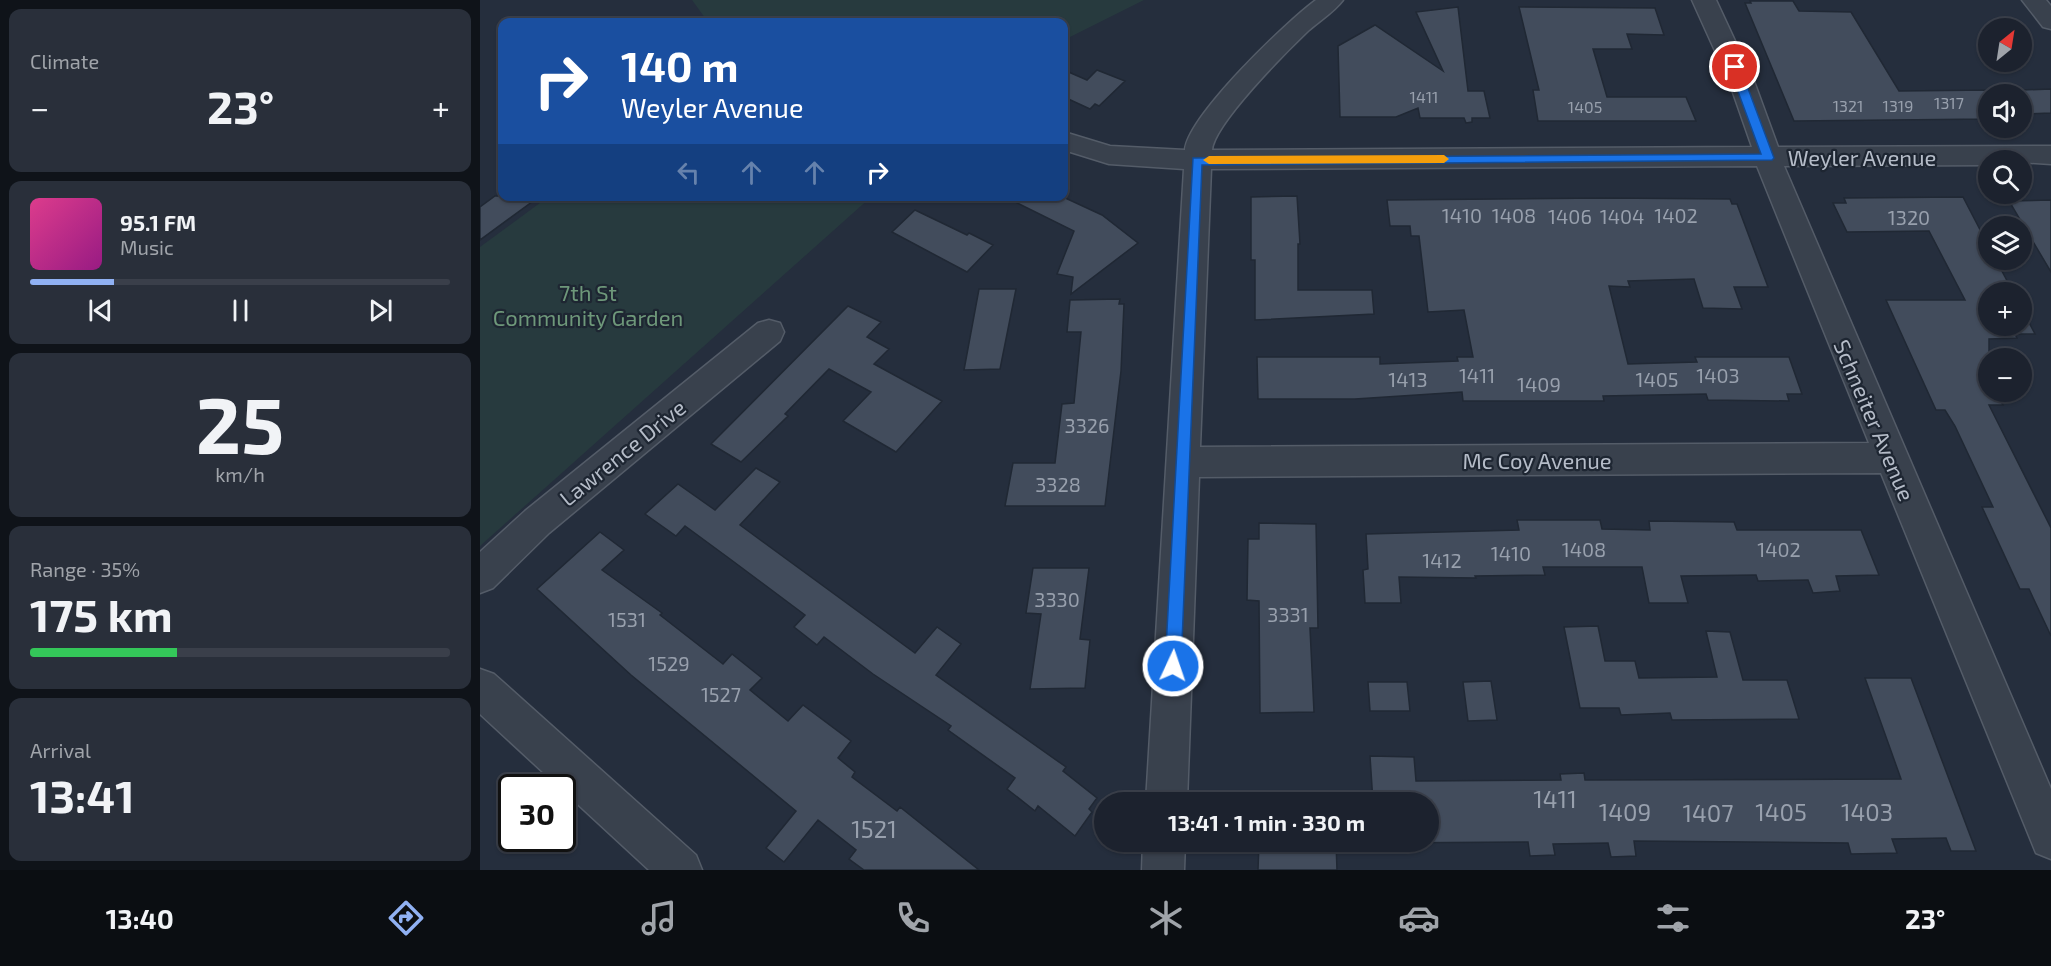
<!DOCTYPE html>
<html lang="en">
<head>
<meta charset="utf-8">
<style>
  :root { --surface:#1c222e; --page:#292f3a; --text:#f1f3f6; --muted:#a0a4aa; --line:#3a3f4a; --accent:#90b1f3 }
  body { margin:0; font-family:"Exo 2",sans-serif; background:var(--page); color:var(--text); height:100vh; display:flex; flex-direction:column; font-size:22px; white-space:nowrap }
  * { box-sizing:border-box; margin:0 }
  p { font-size:20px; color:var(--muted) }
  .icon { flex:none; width:33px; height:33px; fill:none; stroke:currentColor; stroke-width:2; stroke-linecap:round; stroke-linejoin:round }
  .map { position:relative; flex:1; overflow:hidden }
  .side { display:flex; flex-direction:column; gap:9px; padding:9px; background:#0f1319; width:480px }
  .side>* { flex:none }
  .banner { position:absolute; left:18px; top:18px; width:570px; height:183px; border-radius:12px; box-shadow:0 2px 4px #0004,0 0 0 2px var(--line); background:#1a4fa0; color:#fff; overflow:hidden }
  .needle { width:39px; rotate:30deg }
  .controls { position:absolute; left:1498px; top:18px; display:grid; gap:12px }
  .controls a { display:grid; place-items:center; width:54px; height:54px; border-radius:50%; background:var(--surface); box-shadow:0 2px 4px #0004,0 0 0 2px var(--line); font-size:30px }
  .speed { position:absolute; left:18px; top:774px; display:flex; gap:12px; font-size:30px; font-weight:700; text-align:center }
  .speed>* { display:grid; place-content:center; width:78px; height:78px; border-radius:50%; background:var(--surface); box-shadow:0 2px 4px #0004,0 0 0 2px var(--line); line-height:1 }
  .speed .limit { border:3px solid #111; border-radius:9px; background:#fff; color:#111 }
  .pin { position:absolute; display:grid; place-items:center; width:51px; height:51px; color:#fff; margin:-26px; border:3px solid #fff; border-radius:50%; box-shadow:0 2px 6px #0007 }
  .me { position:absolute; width:66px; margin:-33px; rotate:3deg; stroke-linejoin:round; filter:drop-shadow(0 0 4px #0008) }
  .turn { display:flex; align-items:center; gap:21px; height:126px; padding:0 24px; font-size:27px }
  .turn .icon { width:78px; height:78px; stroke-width:2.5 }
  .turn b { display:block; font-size:42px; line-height:51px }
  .lanes { display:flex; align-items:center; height:57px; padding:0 24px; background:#0003; justify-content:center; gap:30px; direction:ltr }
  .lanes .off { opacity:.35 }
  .big { font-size:45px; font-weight:700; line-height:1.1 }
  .side .tile { flex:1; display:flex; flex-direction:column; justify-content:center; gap:9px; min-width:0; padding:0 21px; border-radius:12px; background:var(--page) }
  .side .dial { align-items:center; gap:0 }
  .dial b { font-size:78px; line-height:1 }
  .song { display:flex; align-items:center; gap:18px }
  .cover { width:72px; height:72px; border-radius:9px; background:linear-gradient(135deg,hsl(330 70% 55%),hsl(310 70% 35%)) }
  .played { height:6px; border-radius:3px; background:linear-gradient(90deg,var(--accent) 20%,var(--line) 20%) }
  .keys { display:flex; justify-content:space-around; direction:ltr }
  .heat { display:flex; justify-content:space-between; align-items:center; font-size:33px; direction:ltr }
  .charge { height:9px; border-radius:4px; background:linear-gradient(90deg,#34c759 35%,var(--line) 0) }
  .trip { position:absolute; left:614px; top:792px; width:345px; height:60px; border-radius:30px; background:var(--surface); box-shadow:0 2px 4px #0004,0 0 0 2px var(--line); font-weight:700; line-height:60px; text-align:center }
  .tab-bar { display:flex; height:96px; justify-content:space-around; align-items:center; background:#0b0e12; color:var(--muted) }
  .tab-bar .icon { width:42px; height:42px }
  .tab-bar .active { color:var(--accent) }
  .tab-bar b { font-size:27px; color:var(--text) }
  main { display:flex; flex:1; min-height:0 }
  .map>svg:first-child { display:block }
  .green { fill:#273a3e }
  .building { fill:#424c5c; stroke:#202834; stroke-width:1.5 }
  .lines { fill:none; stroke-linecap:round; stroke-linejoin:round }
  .minor-casing { stroke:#545c68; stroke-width:3 }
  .minor { fill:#39414d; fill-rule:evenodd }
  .route { fill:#1a73e8; stroke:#114b97; stroke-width:1.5 }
  .slow { fill:#f59e0b }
  .labels { text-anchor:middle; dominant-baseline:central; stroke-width:4.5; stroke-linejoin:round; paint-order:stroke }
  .far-number-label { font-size:16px; fill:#98a0ad }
  .number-label { font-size:20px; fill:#98a0ad }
  .street-label { font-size:22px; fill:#b5bcc8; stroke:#1e2632 }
  .park-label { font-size:22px; fill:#6e987a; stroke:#1e2632 }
  .near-number-label { font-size:24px; fill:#98a0ad }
</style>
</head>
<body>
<main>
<section class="side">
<div class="tile"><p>Climate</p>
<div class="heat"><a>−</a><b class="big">23°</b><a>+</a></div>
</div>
<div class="tile">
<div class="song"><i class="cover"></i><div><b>95.1 FM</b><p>Music</p></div></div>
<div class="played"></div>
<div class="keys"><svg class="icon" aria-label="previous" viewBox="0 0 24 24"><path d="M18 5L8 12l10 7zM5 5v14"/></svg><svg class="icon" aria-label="pause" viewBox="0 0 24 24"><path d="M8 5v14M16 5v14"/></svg><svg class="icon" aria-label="next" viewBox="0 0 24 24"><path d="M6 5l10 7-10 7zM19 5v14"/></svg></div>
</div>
<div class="tile dial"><b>25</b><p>km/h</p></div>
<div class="tile"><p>Range · 35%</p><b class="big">175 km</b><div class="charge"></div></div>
<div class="tile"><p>Arrival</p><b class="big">13:41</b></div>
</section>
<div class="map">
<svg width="1571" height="870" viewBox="0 0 1571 870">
  <rect width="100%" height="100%" fill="#252e3d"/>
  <path class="green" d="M212 0H664L584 40V22H228Z
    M68 197H391L0 546V247Z"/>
  <path class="building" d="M1270 1H1313L1319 11 1371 12 1419 91 1511 90 1515 94H1509V119L1314 121 1265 3H1271Z
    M978 7 988 91H1004L1010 118H992V122L986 123 984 118H940L938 108 916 117H860L858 46 895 25 963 71 936 12Z
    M1039 7 1175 8 1184 35 1147 34 1152 49H1113L1127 97H1206L1216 121H1058L1053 90H1059Z
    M584 70 607 80 617 70 645 81 619 106 615 104 610 109 584 97Z
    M1571 89V113L1542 114V90Z
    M15 196H60L0 240V207Z
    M523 196H581L622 215 658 243 591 294 593 277 577 274 594 231Z
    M817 196 820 244H818V290H892L894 314 775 320V260H771V197Z
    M1483 197 1509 247V260H1516L1533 292H1509V326H1542V309L1555 334H1535L1537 338 1509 339V392H1516L1523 405H1509L1571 528V636L1549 589H1540L1502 507H1513L1475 426 1465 410H1456L1406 300H1485L1449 231 1367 232 1353 203H1366L1364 198Z
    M1124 198 1250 199 1252 204H1257L1288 287H1254L1262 309 1223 308 1214 279 1148 281 1150 287 1129 286 1148 364 1217 362 1215 357H1309L1322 394H1307L1309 401 1228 400 1226 394 1123 396 1124 401H983L982 392 875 399H778L777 357H900V364L978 361 977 357H993L984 310 948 312 939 236H931L930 226H910L907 200Z
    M1571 200V272L1529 201Z
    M435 210 487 235 489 233 513 245 487 272 412 232Z
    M499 289H536L520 369 484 370Z
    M640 299 639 304H644L641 371 625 506H525L533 463H575L582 404 594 403 601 332H587L590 300Z
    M368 306 401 322 387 337 409 349 394 364 462 401 416 452 363 421 391 392 349 369 305 414 308 416 261 462 231 444Z
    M276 468 300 482 260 525 435 653 457 627 481 644 456 675 586 767 583 771 617 798 609 809 612 812 595 836 558 806 555 811 527 789 535 778 468 730 471 726 393 674 344 637 337 645 314 627 325 615 250 559 205 526 196 536 165 514 198 484 235 510Z
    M1037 520H1120L1122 529 1170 530 1169 521 1254 522 1257 530H1381L1399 575 1356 576 1360 591 1333 593 1328 580 1278 581 1276 575 1201 576 1208 603H1169L1162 567H1063L1065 575 995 576 996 578 919 577 921 603H885L883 570 888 569 886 534 1039 530Z
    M779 523 836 524 838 628H830L834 712 780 713 779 601 767 600 768 539H779Z
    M120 532 144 550 122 570 182 613 180 615 243 664 252 654 282 678 270 690 308 721 323 705 371 741 358 758 375 772 372 777 417 811 420 807 499 870H384L369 859 376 850 338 820 304 862 286 848 316 811 151 675 57 589Z
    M553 568H609L600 639 610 640 605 688 550 689 561 614 546 613Z
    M1118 626 1125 661H1155L1159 678 1237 677 1226 631 1250 632 1263 680H1307L1319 719 1192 720 1190 713 1141 715 1139 708H1100L1084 627Z
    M1385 678H1431L1496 851H1471L1466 838 1412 839 1417 853 1371 854 1368 843 1154 841 1156 856 1131 857 1128 843 1073 844 1075 855 1050 856 1048 842 896 843 948 842V802H893L890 756 934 757 936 781 1081 780 1080 774 1104 773 1105 780 1421 779Z
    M1011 681 1017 720 988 721 983 682Z
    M888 682H927L930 711H890Z
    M779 842H856L857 870H778Z"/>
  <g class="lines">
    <g class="minor-casing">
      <path id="minor" d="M836 0H863C854 12 839 21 828 31 807 51 734 124 732 150L1272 147 1250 84 1212 0H1236L1275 84 1298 147 1571 146V164L1509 160V165L1304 166 1571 789V859L1556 853 1401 473 719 477 707 802H666L704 169 629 164 584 150V132L630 146 705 150C708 116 807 21 836 0ZM1277 166 1389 443 720 447 731 169Z
        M1542 0H1566L1571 6V29L1563 27Z
        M289 320 300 323 304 332 300 341 69 533 13 588 0 593V552L45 511 278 323Z
        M0 669 14 674 216 855 222 870H169L0 714Z
        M663 842H705L704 870H662Z"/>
    </g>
    <use href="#minor" class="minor"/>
  </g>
  <path class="route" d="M1255 63 1260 67 1294 158 1292 160 722 165 701 666 698 672 693 674 687 672 685 666 713 158 1281 154 1249 67Z"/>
  <path class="slow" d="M964 155 969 159 964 163 729 164 723 160 729 156Z"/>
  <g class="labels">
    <g class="far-number-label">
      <text x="944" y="96">1411</text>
      <text x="1469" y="102">1317</text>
      <text x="1368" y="105">1321</text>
      <text x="1418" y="105">1319</text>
      <text x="1105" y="106">1405</text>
    </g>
    <g class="number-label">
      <text x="982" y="215">1410</text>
      <text x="1034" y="215">1408</text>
      <text x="1196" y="215">1402</text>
      <text x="1090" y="216">1406</text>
      <text x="1142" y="216">1404</text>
      <text x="1429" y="217">1320</text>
      <text x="997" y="375">1411</text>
      <text x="1238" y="375">1403</text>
      <text x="928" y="379">1413</text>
      <text x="1177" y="379">1405</text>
      <text x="1059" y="384">1409</text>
      <text x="607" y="425">3326</text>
      <text x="578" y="484">3328</text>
      <text x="1104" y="549">1408</text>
      <text x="1299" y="549">1402</text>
      <text x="1031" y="553">1410</text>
      <text x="962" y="560">1412</text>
      <text x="577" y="599">3330</text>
      <text x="808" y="614">3331</text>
      <text x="147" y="619">1531</text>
      <text x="189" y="663">1529</text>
      <text x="241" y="694">1527</text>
    </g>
    <g class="street-label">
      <text x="1382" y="157">Weyler Avenue</text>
      <text transform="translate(1395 420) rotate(67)">Schneiter Avenue</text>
      <text transform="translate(142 452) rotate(-39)">Lawrence Drive</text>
      <text x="1057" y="460">Mc Coy Avenue</text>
    </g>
    <g class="park-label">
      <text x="108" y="292">7th St<tspan x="108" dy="25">Community Garden</tspan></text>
    </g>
    <g class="near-number-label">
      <text x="1075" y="798">1411</text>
      <text x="1145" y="811">1409</text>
      <text x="1301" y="811">1405</text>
      <text x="1387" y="811">1403</text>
      <text x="1228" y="812">1407</text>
      <text x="394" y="828">1521</text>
    </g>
  </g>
</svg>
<div class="controls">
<a><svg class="needle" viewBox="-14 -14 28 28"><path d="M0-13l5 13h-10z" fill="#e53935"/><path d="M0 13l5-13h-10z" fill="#a0a4aa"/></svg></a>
<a><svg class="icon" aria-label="sound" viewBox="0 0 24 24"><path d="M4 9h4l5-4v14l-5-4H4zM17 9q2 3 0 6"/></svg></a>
<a><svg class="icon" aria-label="search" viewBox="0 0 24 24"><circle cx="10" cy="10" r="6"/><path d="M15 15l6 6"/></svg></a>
<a><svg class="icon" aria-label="layers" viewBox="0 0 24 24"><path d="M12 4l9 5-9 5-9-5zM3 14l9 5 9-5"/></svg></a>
<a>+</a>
<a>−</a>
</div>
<div class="speed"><div class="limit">30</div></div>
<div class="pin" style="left:1255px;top:67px;background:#d93025"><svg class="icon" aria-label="arrive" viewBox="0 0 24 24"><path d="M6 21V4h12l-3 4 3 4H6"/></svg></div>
<svg class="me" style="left:693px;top:666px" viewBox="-20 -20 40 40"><circle r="17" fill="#1a73e8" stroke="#fff" stroke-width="3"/><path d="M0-11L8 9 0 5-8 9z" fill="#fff"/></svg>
<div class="trip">13:41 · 1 min · 330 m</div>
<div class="banner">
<div class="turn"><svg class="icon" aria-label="right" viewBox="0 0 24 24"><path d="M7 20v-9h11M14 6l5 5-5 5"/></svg><div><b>140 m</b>Weyler Avenue</div></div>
<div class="lanes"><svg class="icon off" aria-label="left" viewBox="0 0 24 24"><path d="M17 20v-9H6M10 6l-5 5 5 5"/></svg><svg class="icon off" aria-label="ahead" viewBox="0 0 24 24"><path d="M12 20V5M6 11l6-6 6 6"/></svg><svg class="icon off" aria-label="ahead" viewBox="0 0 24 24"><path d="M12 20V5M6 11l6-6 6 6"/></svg><svg class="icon" aria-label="right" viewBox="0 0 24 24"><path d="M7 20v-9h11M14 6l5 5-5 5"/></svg></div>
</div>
</div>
</main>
<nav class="tab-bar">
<b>13:40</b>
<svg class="icon active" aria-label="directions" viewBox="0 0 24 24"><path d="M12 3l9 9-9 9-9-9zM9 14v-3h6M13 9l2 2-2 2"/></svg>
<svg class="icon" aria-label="music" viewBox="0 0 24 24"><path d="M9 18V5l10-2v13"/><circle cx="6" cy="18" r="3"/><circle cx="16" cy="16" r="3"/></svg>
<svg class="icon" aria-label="phone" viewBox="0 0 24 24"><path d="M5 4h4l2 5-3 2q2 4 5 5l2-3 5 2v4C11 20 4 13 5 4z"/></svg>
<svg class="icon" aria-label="climate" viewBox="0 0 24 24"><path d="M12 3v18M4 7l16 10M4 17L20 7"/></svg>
<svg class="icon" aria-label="car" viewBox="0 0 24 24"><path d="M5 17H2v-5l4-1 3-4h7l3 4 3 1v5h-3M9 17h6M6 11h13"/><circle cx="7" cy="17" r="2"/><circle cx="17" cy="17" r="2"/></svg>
<svg class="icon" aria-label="filters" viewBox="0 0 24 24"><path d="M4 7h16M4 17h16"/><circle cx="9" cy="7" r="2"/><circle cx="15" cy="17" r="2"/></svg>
<b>23°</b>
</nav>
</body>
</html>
